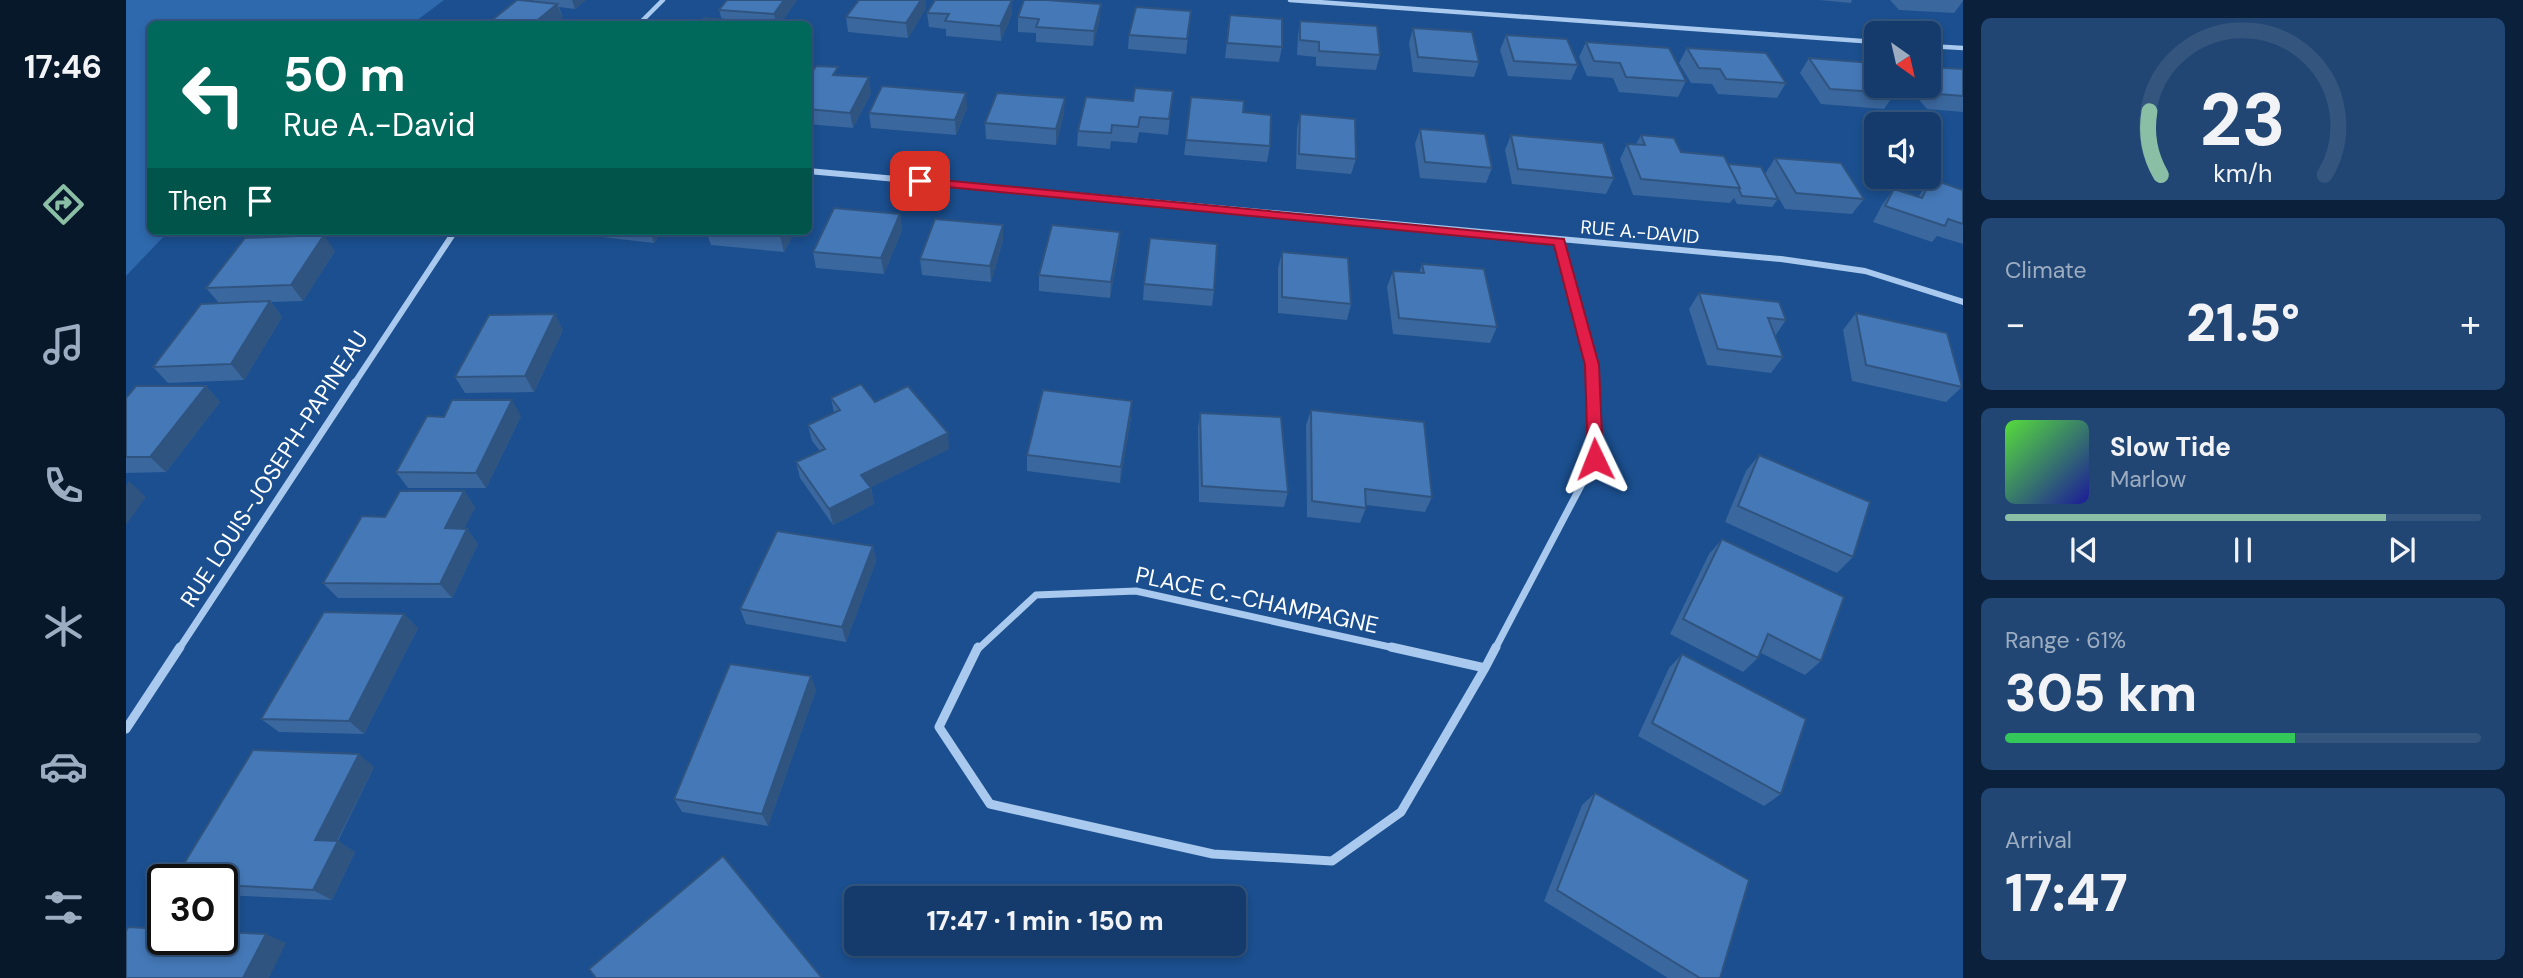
<!DOCTYPE html>
<html lang="en">
<head>
<meta charset="utf-8">
<style>
  :root { --surface:#143b6b; --page:#214673; --text:#f1f3f6; --muted:#9dadc1; --line:#33557e; --accent:#8abfa5 }
  body { margin:0; font-family:"DM Sans",sans-serif; background:var(--page); color:var(--text); height:100vh; display:flex; flex-direction:column; font-size:26px; white-space:nowrap }
  * { box-sizing:border-box; margin:0 }
  p { font-size:23px; color:var(--muted) }
  .icon { flex:none; width:38px; height:38px; fill:none; stroke:currentColor; stroke-width:2; stroke-linecap:round; stroke-linejoin:round }
  .map { position:relative; flex:1; overflow:hidden }
  .sheet { display:flex; flex-direction:column; gap:18px; padding:18px; background:#0b203b; width:560px }
  .sheet>* { flex:none }
  .top-card { position:absolute; left:21px; top:21px; width:665px; height:214px; border-radius:10px; box-shadow:0 4px 10px #0003,0 0 0 2px var(--line); background:#00695c; color:#fff; overflow:hidden }
  .needle { width:46px; rotate:146deg }
  .buttons { position:absolute; left:1738px; top:21px; display:grid; gap:14px }
  .buttons a { display:grid; place-items:center; width:77px; height:77px; border-radius:10px; background:var(--surface); box-shadow:0 4px 10px #0003,0 0 0 2px var(--line); font-size:35px }
  .speed { position:absolute; left:21px; top:864px; display:flex; gap:14px; font-size:35px; font-weight:700; text-align:center }
  .speed>* { display:grid; place-content:center; width:91px; height:91px; border-radius:50%; background:var(--surface); box-shadow:0 4px 10px #0003,0 0 0 2px var(--line); line-height:1 }
  .speed .limit { border:4px solid #111; border-radius:10px; background:#fff; color:#111 }
  .pin { position:absolute; display:grid; place-items:center; width:60px; height:60px; color:#fff; margin:-30px; border-radius:14px; box-shadow:0 4px 10px #0006 }
  .me { position:absolute; width:77px; margin:-38px; rotate:358deg; stroke-linejoin:round; filter:drop-shadow(0 0 5px #0008) }
  .turn { display:flex; align-items:center; gap:24px; height:147px; padding:0 21px; font-size:32px }
  .turn .icon { width:91px; height:91px; stroke-width:2.5 }
  .turn b { display:block; font-size:49px; line-height:60px }
  .then { display:flex; align-items:center; height:66px; padding:0 21px; background:#0003; gap:14px; font-size:26px }
  .big { font-size:52px; font-weight:800; line-height:1.1 }
  .sheet .tile { flex:1; display:flex; flex-direction:column; justify-content:center; gap:10px; min-width:0; padding:0 24px; border-radius:10px; background:var(--page) }
  .sheet .dial { align-items:center; gap:0 }
  .dial svg { height:182px; overflow:visible; fill:none; stroke:var(--line); stroke-width:7; stroke-linecap:round; text-anchor:middle }
  .dial text { fill:var(--text); stroke:none }
  .song { display:flex; align-items:center; gap:21px }
  .cover { width:84px; height:84px; border-radius:10px; background:linear-gradient(135deg,hsl(110 70% 55%),hsl(240 70% 35%)) }
  .played { height:7px; border-radius:4px; background:linear-gradient(90deg,var(--accent) 80%,var(--line) 80%) }
  .keys { display:flex; justify-content:space-around; direction:ltr }
  .heat { display:flex; justify-content:space-between; align-items:center; font-size:38px; direction:ltr }
  .charge { height:10px; border-radius:5px; background:linear-gradient(90deg,#34c759 61%,var(--line) 0) }
  .trip { position:absolute; left:718px; top:886px; width:402px; height:70px; border-radius:10px; background:var(--surface); box-shadow:0 4px 10px #0003,0 0 0 2px var(--line); font-weight:800; line-height:70px; text-align:center }
  main { display:flex; flex:1; min-height:0 }
  .dock { display:flex; flex-direction:column; width:126px; justify-content:space-around; align-items:center; background:#08182b; color:var(--muted) }
  .dock .icon { width:49px; height:49px }
  .dock .selected { color:var(--accent) }
  .dock b { font-size:32px; color:var(--text) }
  .map>svg:first-child { display:block }
  .green { fill:#2e69ad }
  .lines { fill:none; stroke-linecap:round; stroke-linejoin:round }
  .street-far3 { stroke:#a9c9ee; stroke-width:4.5 }
  .street-far2 { stroke:#a9c9ee; stroke-width:6 }
  .street-far1 { stroke:#a9c9ee; stroke-width:7 }
  .street { stroke:#a9c9ee; stroke-width:9 }
  .wall { fill:#3a679d }
  .shaded-wall { fill:#305480 }
  .building { fill:#4478b7; stroke:#305480; stroke-width:2 }
  .route { fill:#e11d48; stroke:#92132f; stroke-width:2 }
  .labels { text-anchor:middle; dominant-baseline:central; stroke-width:5; stroke-linejoin:round; paint-order:stroke }
  .far-street-label { font-size:19px; fill:#fff; stroke:#1b4f8f }
  .street-label { font-size:23px; fill:#fff; stroke:#1b4f8f }
</style>
</head>
<body>
<main>
<nav class="dock">
<b>17:46</b>
<svg class="icon selected" aria-label="directions" viewBox="0 0 24 24"><path d="M12 3l9 9-9 9-9-9zM9 14v-3h6M13 9l2 2-2 2"/></svg>
<svg class="icon" aria-label="music" viewBox="0 0 24 24"><path d="M9 18V5l10-2v13"/><circle cx="6" cy="18" r="3"/><circle cx="16" cy="16" r="3"/></svg>
<svg class="icon" aria-label="phone" viewBox="0 0 24 24"><path d="M5 4h4l2 5-3 2q2 4 5 5l2-3 5 2v4C11 20 4 13 5 4z"/></svg>
<svg class="icon" aria-label="climate" viewBox="0 0 24 24"><path d="M12 3v18M4 7l16 10M4 17L20 7"/></svg>
<svg class="icon" aria-label="car" viewBox="0 0 24 24"><path d="M5 17H2v-5l4-1 3-4h7l3 4 3 1v5h-3M9 17h6M6 11h13"/><circle cx="7" cy="17" r="2"/><circle cx="17" cy="17" r="2"/></svg>
<svg class="icon" aria-label="filters" viewBox="0 0 24 24"><path d="M4 7h16M4 17h16"/><circle cx="9" cy="7" r="2"/><circle cx="15" cy="17" r="2"/></svg>
</nav>
<div class="map">
<svg width="1837" height="978" viewBox="0 0 1837 978">
  <rect width="100%" height="100%" fill="#1b4f8f"/>
  <path class="green" d="M0 0H318L286 24H24V231H43L0 276Z"/>
  <g class="lines">
    <path class="street-far3" d="M1164 0 1750 42
      M513 24 537 0
      M1802 46 1837 48
      M682 171 688 172"/>
    <path class="street-far2" d="M682 171 1655 259 1739 271 1837 302
      M1434 241 1466 365 1467 384
      M228 384 329 231"/>
    <path class="street-far1" d="M53 649 229 382
      M852 649 910 595 1010 591 1273 649
      M1369 649 1469 459 1467 382"/>
    <path class="street" d="M852 647 813 727 864 804 1087 854 1206 861 1275 812 1359 668
      M1265 647 1359 668
      M1359 668 1370 647
      M0 729 54 647"/>
  </g>
  <path class="wall" d="M407 0H460L449 9 433 7 437 19 430 24H361L407 1Z
    M601 0H671L654 24H573L596 20 593 10Z
    M1693 0H1726L1725 3Z
    M1764 0H1837V1L1828 13 1773 10Z
    M800 8 782 38 722 32 720 17Z
    M1065 11 1060 54 1002 49 1003 35Z
    M801 13 886 14 875 41 820 36V29L803 27Z
    M1104 15 1156 47 1153 62 1099 58Z
    M892 17 974 18 967 46 910 42V33L892 32Z
    M1174 21 1254 55 1250 70 1190 66V57L1171 55 1172 35Z
    M1287 28 1353 62 1348 77 1287 72 1283 43Z
    M1380 35 1452 65 1445 80 1382 76 1374 50Z
    M1460 42 1560 81 1552 97 1493 92 1487 78 1461 76 1453 57Z
    M1561 48 1660 83 1651 98 1592 94 1586 84 1565 83 1553 63Z
    M1683 58 1769 93 1758 109 1695 104 1674 73Z
    M1802 67 1837 69V112L1801 109 1781 86H1802Z
    M682 79 745 93 727 128 682 124Z
    M1047 91 1042 135 1013 132 1011 143 985 141 984 149 951 146 952 131 1007 101Z
    M1065 97 1117 112 1144 146 1141 162 1058 155Z
    M841 108 830 135 745 128 743 113Z
    M938 113 930 145 860 139 859 123Z
    M1174 114 1230 159 1225 174 1170 169 1171 129Z
    M1294 129 1366 168 1360 183 1294 178 1289 144Z
    M1385 135 1488 178 1480 194 1386 184 1379 150Z
    M1515 135 1555 152 1602 164 1652 199 1646 207 1611 204 1608 198 1604 203 1507 195 1494 159 1501 144H1510Z
    M1649 158 1738 199 1726 214 1659 209 1639 174Z
    M1805 179 1837 190V244L1811 236 1806 242 1747 222 1756 205 1768 189 1792 197Z
    M774 214 776 230 758 274 690 268 687 252Z
    M877 225V240L865 282 796 275 794 259Z
    M166 231H224L167 232Z
    M449 231H536L528 243 450 234Z
    M580 231H669L658 252 585 245Z
    M994 232 993 248 984 298 913 291V275Z
    M209 251 177 301 145 302 156 317 118 380 42 383 27 367 93 303 80 288Z
    M1156 252 1225 304 1221 320 1152 313V268Z
    M1296 264 1371 327 1364 343 1267 334 1261 287 1267 271 1293 273Z
    M1018 284 1088 290 1086 306 1017 300Z
    M1573 293 1660 320 1649 336 1657 357 1645 373 1581 365 1563 309Z
    M1730 313 1836 387 1820 402 1726 381 1717 330Z
    M437 330 408 392 339 393 329 377Z
    M80 386 94 402 40 472 0 473V398Z
    M705 398 749 402 823 449 745 487 748 504 707 525 674 478 670 462 694 451 686 441 682 425 708 413Z
    M1185 410 1306 497 1299 512 1240 505V508L1234 523 1181 517 1180 425Z
    M1074 413 1162 492 1158 507 1073 502 1072 428Z
    M395 416 360 488H282L270 472 318 417Z
    M1005 417 994 483 901 471V455Z
    M1633 455 1727 557 1711 573 1599 522 1620 471Z
    M338 491 349 507 338 528 341 529 352 544 326 598H212L197 583 259 517Z
    M1596 539 1695 661 1679 675 1635 653 1632 658 1617 672 1544 634 1583 554Z
    M747 546 750 561 720 642 620 624 614 609Z
    M292 628 238 734 153 732 135 719Z
    M1556 654 1655 794 1638 806 1512 736 1543 668Z
    M690 690 642 826 556 812 548 799Z
    M248 767 212 841 229 852 206 900 96 895V880Z
    M1469 793 1594 978H1542L1418 901 1456 805Z"/>
  <path class="shaded-wall" d="M446 0H460L449 9Z
    M658 0H671L654 24H650L648 14Z
    M795 0H800V8L782 38 780 23Z
    M886 0V14L875 41 874 26Z
    M431 4 437 19 430 24H407Z
    M975 4 974 18 967 46 968 31Z
    M743 77 745 93 727 128 724 113Z
    M840 93 841 108 830 135 829 120Z
    M939 98 938 113 930 145V129Z
    M774 214 776 230 758 274 755 258Z
    M877 225V240L865 282 864 266Z
    M524 231H536L528 243Z
    M656 231H669L658 252 654 236Z
    M994 232 993 248 984 298 985 282Z
    M198 235 209 251 177 301 165 285Z
    M144 301 156 317 118 380 105 364Z
    M429 314 437 330 408 392 399 376Z
    M80 386 94 402 40 472 24 457Z
    M386 400 395 416 360 488 350 473Z
    M1006 401 1005 417 994 483 995 467Z
    M822 433 823 449 739 490 735 475Z
    M3 481 20 497 0 525V486Z
    M745 488 748 504 707 525 703 509Z
    M338 491 349 507 331 543 319 528Z
    M341 529 352 544 326 598 314 584Z
    M747 546 750 561 720 642 716 627Z
    M278 614 292 628 238 734 223 721Z
    M685 676 690 690 642 826 636 814Z
    M233 754 248 767 206 851 189 840Z
    M212 841 229 852 206 900 187 890Z
    M140 934 160 943 143 978H117Z"/>
  <path class="building" d="M391 0H393L431 4 407 24H361Z
    M601 0H658L648 14 593 10Z
    M733 0H795L780 23 720 17Z
    M809 0H886L874 26 819 21 823 14 801 13Z
    M898 0H921L975 4 968 31 910 27 913 19 892 17Z
    M1010 7 1065 11 1061 39 1003 35Z
    M1104 15 1156 19V47L1101 43Z
    M578 18 648 24H573Z
    M1174 21 1251 26 1254 55 1193 51V42L1174 40Z
    M1287 28 1346 32 1353 62 1292 57Z
    M1380 35 1441 39 1452 65 1388 61Z
    M1460 42 1543 48 1560 81 1500 77 1494 63 1468 61Z
    M1561 48 1640 53 1660 83 1600 79 1594 69 1573 68Z
    M1683 58 1746 63 1750 68V86H1763L1769 93 1704 89Z
    M690 66 712 67 707 75 743 77 724 113 682 109V79Z
    M1802 67 1837 69V96L1812 94 1802 83Z
    M756 86 840 93 829 120 743 113Z
    M1009 88 1047 91 1043 119 1014 117 1012 127 986 125 985 133 952 131 960 97 1007 101Z
    M871 93 939 98 930 129 859 123Z
    M1065 97 1118 101 1117 112 1145 115 1144 146 1060 140Z
    M1174 114 1229 119 1230 159 1173 154Z
    M1294 129 1359 134 1366 168 1299 162Z
    M1385 135 1477 143 1488 178 1392 169Z
    M1515 135 1548 138 1555 152 1598 156 1614 188 1515 179 1501 144 1519 145Z
    M1649 158 1715 163 1738 199 1670 193Z
    M1602 164 1635 167 1652 199 1616 196 1613 190 1614 188Z
    M1805 179 1837 190V224L1822 219 1819 226 1759 206 1768 189 1796 198Z
    M708 208 774 214 755 258 687 252Z
    M809 219 877 225 864 266 794 259Z
    M926 225 994 232 985 282 913 275Z
    M604 231H656L654 236Z
    M198 235 165 285 80 288 119 238Z
    M1024 238 1091 244 1088 290 1018 284Z
    M1156 252 1222 258 1225 304 1156 297Z
    M1296 264 1358 269 1371 327 1273 318 1267 271 1298 273Z
    M1573 293 1653 302 1660 320 1642 318 1657 357 1592 349Z
    M144 301 105 364 27 367 75 304Z
    M1730 313 1821 333 1836 387 1740 365Z
    M429 314 399 376 329 377 363 315Z
    M735 384 749 402 782 386 822 433 735 475 745 488 703 509 670 462 699 449 682 425 714 410 705 398Z
    M10 386H80L24 457H0V398Z
    M917 390 1006 401 995 467 901 455Z
    M326 400H386L350 473 270 472 301 416 318 417Z
    M1185 410 1298 422 1306 497 1239 489 1240 508 1186 501Z
    M1074 413 1155 417 1162 492 1076 486Z
    M1633 455 1744 502 1727 557 1612 506Z
    M274 491H338L319 528 341 529 314 584 197 583 236 516 259 517Z
    M651 531 747 546 716 627 614 609Z
    M1596 539 1718 597 1695 661 1642 634 1632 658 1557 619Z
    M198 612 278 614 223 721 135 719Z
    M1556 654 1680 719 1655 794 1526 723Z
    M604 664 685 676 636 814 548 799Z
    M127 750 233 754 189 840 212 841 187 890 96 885V880H48Z
    M1469 793 1623 880 1594 978H1574L1431 890Z
    M597 856 696 978H470L463 969Z
    M2 927 37 929V940H96V932L140 934 117 978H0V931Z"/>
  <path class="route" d="M794 178 1438 239 1473 365 1477 459 1469 465 1462 459 1459 365 1428 245 790 184V179Z"/>
  <g class="labels">
    <g class="far-street-label">
      <text transform="translate(1514 232) rotate(5)">RUE A.-DAVID</text>
    </g>
    <g class="street-label">
      <text transform="translate(148 469) rotate(-57)">RUE LOUIS-JOSEPH-PAPINEAU</text>
      <text transform="translate(1131 600) rotate(12)">PLACE C.-CHAMPAGNE</text>
    </g>
  </g>
</svg>
<div class="buttons">
<a><svg class="needle" viewBox="-14 -14 28 28"><path d="M0-13l5 13h-10z" fill="#e53935"/><path d="M0 13l5-13h-10z" fill="#9dadc1"/></svg></a>
<a><svg class="icon" aria-label="sound" viewBox="0 0 24 24"><path d="M4 9h4l5-4v14l-5-4H4zM17 9q2 3 0 6"/></svg></a>
</div>
<div class="speed"><div class="limit">30</div></div>
<div class="pin" style="left:794px;top:181px;background:#d93025"><svg class="icon" aria-label="arrive" viewBox="0 0 24 24"><path d="M6 21V4h12l-3 4 3 4H6"/></svg></div>
<svg class="me" style="left:1469px;top:459px" viewBox="-20 -20 40 40"><path d="M0-17L14 15 0 8-14 15z" fill="#e11d48" stroke="#fff" stroke-width="4"/></svg>
<div class="trip">17:47 · 1 min · 150 m</div>
<div class="top-card">
<div class="turn"><svg class="icon" aria-label="left" viewBox="0 0 24 24"><path d="M17 20v-9H6M10 6l-5 5 5 5"/></svg><div><b>50 m</b>Rue A.-David</div></div>
<div class="then">Then<svg class="icon" aria-label="arrive" viewBox="0 0 24 24"><path d="M6 21V4h12l-3 4 3 4H6"/></svg></div>
</div>
</div>
<section class="sheet">
<div class="tile dial"><svg viewBox="0 0 100 80">
<path d="M14 69A42 42 0 1 1 86 69"/>
<path d="M14 69A42 42 0 0 1 9 41" stroke="#8abfa5"/>
<text x="50" y="56" font-size="32" font-weight="700">23</text>
<text x="50" y="72" font-size="11">km/h</text>
</svg></div>
<div class="tile"><p>Climate</p>
<div class="heat"><a>−</a><b class="big">21.5°</b><a>+</a></div>
</div>
<div class="tile">
<div class="song"><i class="cover"></i><div><b>Slow Tide</b><p>Marlow</p></div></div>
<div class="played"></div>
<div class="keys"><svg class="icon" aria-label="previous" viewBox="0 0 24 24"><path d="M18 5L8 12l10 7zM5 5v14"/></svg><svg class="icon" aria-label="pause" viewBox="0 0 24 24"><path d="M8 5v14M16 5v14"/></svg><svg class="icon" aria-label="next" viewBox="0 0 24 24"><path d="M6 5l10 7-10 7zM19 5v14"/></svg></div>
</div>
<div class="tile"><p>Range · 61%</p><b class="big">305 km</b><div class="charge"></div></div>
<div class="tile"><p>Arrival</p><b class="big">17:47</b></div>
</section>
</main>
</body>
</html>
